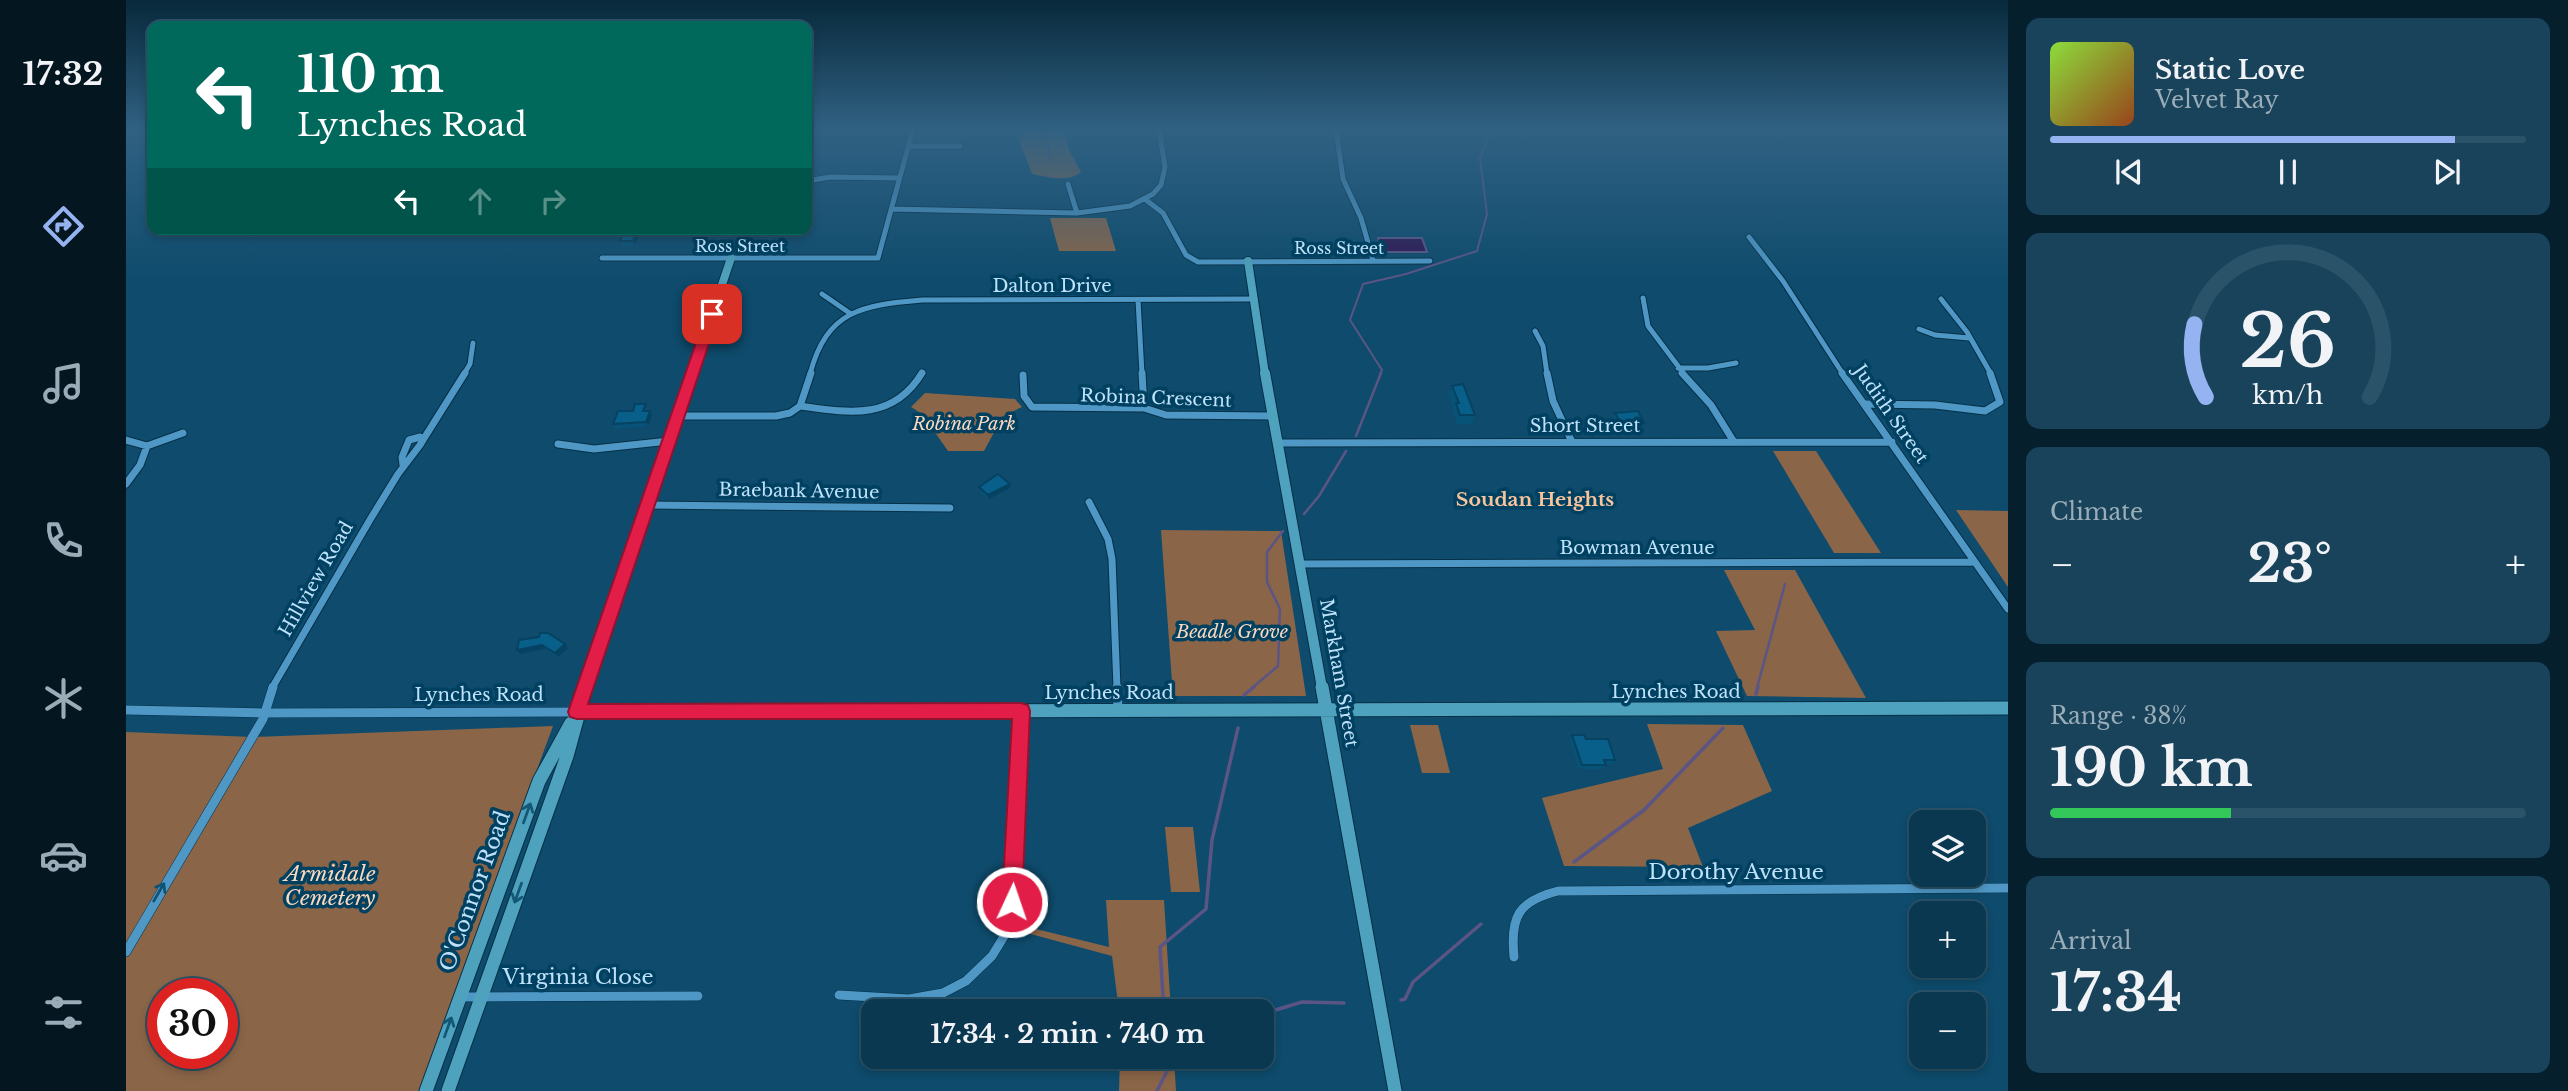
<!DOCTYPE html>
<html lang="en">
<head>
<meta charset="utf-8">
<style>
  :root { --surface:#0a3851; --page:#18435b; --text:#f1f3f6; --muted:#99acb7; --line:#2a5268; --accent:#95b2f1 }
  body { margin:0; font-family:"Libre Baskerville",serif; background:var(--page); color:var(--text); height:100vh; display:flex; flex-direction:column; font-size:26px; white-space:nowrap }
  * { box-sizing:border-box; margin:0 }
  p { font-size:23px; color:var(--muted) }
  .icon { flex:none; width:38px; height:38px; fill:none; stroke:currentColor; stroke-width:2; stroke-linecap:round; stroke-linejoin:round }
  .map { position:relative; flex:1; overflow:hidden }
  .sheet { display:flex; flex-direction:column; gap:18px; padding:18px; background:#061f2d; width:560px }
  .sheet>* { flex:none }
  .hud { position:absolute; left:21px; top:21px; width:665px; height:214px; border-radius:14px; box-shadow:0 4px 10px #0003,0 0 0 2px var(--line); background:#00695c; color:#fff; overflow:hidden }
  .fabs { position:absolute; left:1783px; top:810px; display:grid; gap:14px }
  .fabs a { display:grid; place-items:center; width:77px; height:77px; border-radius:14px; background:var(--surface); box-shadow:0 4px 10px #0003,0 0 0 2px var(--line); font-size:35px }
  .speed { position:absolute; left:21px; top:978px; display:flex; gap:14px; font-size:35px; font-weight:700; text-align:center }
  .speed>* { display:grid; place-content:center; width:91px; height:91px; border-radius:50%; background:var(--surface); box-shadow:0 4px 10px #0003,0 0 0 2px var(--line); line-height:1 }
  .speed .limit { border:10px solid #d22; background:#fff; color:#111 }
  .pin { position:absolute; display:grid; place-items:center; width:60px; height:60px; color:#fff; margin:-30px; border-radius:14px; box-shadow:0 4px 10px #0006 }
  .me { position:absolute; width:77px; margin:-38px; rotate:3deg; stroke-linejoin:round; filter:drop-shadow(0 0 5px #0008) }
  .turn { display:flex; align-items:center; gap:24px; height:147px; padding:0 35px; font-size:32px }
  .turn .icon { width:91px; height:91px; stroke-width:2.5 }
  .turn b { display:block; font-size:49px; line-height:60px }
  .lanes { display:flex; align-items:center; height:66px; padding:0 35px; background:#0003; justify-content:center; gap:35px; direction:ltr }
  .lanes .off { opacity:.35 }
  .big { font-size:52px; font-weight:700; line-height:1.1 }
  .sheet .widget { flex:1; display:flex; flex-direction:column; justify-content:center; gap:10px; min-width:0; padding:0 24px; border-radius:14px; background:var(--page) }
  .sheet .dial { align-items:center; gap:0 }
  .dial svg { height:182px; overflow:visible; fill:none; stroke:var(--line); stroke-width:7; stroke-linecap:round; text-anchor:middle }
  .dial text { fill:var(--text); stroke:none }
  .song { display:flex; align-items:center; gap:21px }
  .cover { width:84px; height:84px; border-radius:10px; background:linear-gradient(135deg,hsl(90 70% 55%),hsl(20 70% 35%)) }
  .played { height:7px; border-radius:4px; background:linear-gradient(90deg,var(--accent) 85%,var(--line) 85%) }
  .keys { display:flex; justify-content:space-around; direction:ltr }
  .heat { display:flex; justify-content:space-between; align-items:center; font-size:38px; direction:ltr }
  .charge { height:10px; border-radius:5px; background:linear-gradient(90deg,#34c759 38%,var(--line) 0) }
  .trip { position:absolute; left:735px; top:999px; width:413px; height:70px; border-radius:14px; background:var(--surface); box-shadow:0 4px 10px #0003,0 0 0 2px var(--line); font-weight:700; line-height:70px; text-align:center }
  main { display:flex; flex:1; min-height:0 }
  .dock { display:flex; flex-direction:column; width:126px; justify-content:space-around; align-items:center; background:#041620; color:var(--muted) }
  .dock .icon { width:49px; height:49px }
  .dock .selected { color:var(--accent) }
  .dock b { font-size:32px; color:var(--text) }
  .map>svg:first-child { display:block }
  .green { fill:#8a6548; fill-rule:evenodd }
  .water { fill:#301852; stroke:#5b5585; stroke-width:2 }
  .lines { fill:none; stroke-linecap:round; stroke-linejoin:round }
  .stream-far2 { stroke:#5b5585; stroke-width:2 }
  .stream-far1 { stroke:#5b5585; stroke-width:2.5 }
  .stream { stroke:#5b5585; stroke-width:3.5 }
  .street-far2-casing { stroke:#063047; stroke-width:7 }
  .street-far1-casing { stroke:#063047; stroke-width:9 }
  .street-casing { stroke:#063047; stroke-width:10 }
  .secondary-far2-casing { stroke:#063047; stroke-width:10 }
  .secondary-far1-casing { stroke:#063047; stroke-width:12 }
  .secondary-casing { stroke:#063047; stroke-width:15 }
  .street-far2 { stroke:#4f98c6; stroke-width:5 }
  .street-far1 { stroke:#4f98c6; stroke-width:7 }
  .street { stroke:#4f98c6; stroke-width:9 }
  .secondary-far2 { stroke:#4fa2bd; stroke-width:8 }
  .secondary-far1 { stroke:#4fa2bd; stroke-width:10 }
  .secondary { stroke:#4fa2bd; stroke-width:13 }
  .wall { fill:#075277 }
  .shaded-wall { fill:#064261 }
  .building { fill:#085f8a; stroke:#064261; stroke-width:2 }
  .oneway { stroke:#145877 }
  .oneway2 { stroke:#105274 }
  .route { fill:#e11d48; stroke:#92132f; stroke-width:2 }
  .labels { text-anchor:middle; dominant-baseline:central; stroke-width:7; stroke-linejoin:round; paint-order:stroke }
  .far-street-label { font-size:16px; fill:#bfe2fb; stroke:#004060 }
  .street-label { font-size:18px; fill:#bfe2fb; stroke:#004060 }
  .park-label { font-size:18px; font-style:italic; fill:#fbd8be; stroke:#004060 }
  .neighbourhood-label { font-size:19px; font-weight:bold; fill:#f8c49c; stroke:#004060 }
  .near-street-label { font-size:21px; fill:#bfe2fb; stroke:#004060 }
  .near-park-label { font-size:21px; font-style:italic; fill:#fbd8be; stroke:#004060 }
</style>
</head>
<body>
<main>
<nav class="dock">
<b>17:32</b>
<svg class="icon selected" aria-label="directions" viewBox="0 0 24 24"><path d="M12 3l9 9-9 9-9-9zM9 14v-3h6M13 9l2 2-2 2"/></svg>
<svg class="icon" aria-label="music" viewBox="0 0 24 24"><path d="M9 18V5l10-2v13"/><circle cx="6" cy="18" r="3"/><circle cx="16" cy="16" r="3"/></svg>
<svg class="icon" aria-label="phone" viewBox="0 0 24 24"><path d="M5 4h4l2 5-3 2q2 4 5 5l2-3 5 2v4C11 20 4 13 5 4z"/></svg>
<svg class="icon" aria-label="climate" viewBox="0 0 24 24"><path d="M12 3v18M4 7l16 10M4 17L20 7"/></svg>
<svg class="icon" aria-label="car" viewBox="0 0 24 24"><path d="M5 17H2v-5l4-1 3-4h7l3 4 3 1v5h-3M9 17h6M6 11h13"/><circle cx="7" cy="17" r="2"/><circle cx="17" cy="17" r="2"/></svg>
<svg class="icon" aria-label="filters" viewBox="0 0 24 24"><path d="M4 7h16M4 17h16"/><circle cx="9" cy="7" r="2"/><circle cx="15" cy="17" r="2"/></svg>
</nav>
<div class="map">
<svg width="1882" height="1091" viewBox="0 0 1882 1091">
  <rect width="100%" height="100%" fill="#0e4b6c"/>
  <path class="green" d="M889 129H938L943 150 955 172C943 183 921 177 906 174Z
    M924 218H980L990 251H933Z
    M799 393 889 399 896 407 877 416 858 451H822L796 414 785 407Z
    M1647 451H1690L1755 553H1708Z
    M1830 510 1882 511V587Z
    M1035 530 1155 531 1180 696H1047Z
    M1598 570H1669L1740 698 1621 696 1590 631 1629 630Z
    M1521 724 1617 725 1646 791 1562 828 1577 867 1438 866 1416 798 1537 769Z
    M1284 725H1312L1324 773H1296Z
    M427 726 293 1091H0V732L127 737ZM37 994H96V1054H37Z
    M1039 827H1067L1074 892H1045Z
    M980 900H1038L1045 1011H993L986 956 901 933 902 927 983 947Z
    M994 1057H1048L1050 1091H993Z"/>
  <path class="water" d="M1252 238H1296L1301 252H1259L1254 248Z"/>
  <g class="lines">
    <path class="stream-far2" d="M918 129 925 161
      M1254 374 1256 370 1224 320 1237 284 1280 274 1351 251 1361 214 1354 158 1365 129"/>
    <path class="stream-far1" d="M1230 436 1255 373
      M1178 514 1193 496 1220 451
      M1126 688 1152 666 1154 609 1141 582V552L1157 531
      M1631 688 1659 584"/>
    <path class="stream" d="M1630 694 1632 687
      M1118 695 1128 687
      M1448 862 1518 810 1597 728
      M1275 1000 1279 999 1287 982 1355 924
      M1038 1012 1034 947 1080 909 1086 840 1112 728
      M1136 1014 1176 1002 1218 1003
      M1031 1091 1041 1071V1057"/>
    <g class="street-far2-casing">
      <path id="street-far2" d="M1210 129 1217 179 1235 218 1247 260
        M1880 129 1882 132
        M783 146H834
        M681 181 704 177 773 178
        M942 184 951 213
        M1020 200 1037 213 1060 255 1072 262 1304 261
        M766 209 951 213 1004 206 1027 194 1035 185 1039 167 1033 129
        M1623 237 1657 281 1717 374
        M476 258H752L787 129
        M696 294 725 314
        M1517 298 1522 326 1558 374
        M1815 299 1841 332 1865 374
        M1012 300 1016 374
        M1793 329 1809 335 1843 338
        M1409 331 1417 346 1421 374
        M1552 368H1582L1610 363
        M338 374 344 364 347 343
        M684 374C701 310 736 305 796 300L1129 299"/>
    </g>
    <g class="street-far1-casing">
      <path id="street-far1" d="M1016 373 1018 408
        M1421 373 1427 401 1446 442
        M1556 373 1585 405 1608 442
        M1716 373 1882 609
        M897 375 898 396 906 407 1018 408 1040 415 1147 416
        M1740 404 1809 405 1859 411 1874 402 1864 373
        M674 406 685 373
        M551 416H650L664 413 674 406C723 413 767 421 796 373
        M0 440 21 446 14 465 0 484
        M297 440 339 373
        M1153 443 1766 442
        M432 444 468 449 543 441
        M21 446 57 433
        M963 502 982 539 986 559 991 688
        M521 505 824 508
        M1174 564 1848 562
        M146 688 245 518 272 474 294 445 297 440 294 437 283 440 276 457 277 465"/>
    </g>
    <g class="street-casing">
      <path id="street" d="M991 687 992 710
        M0 710 137 713 451 712
        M0 952 137 719 147 687
        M1388 957C1384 917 1392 901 1432 891L1882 888
        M713 995 783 999 817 993 840 981 866 956 885 925 896 711
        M334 997 572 996"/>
    </g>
    <g class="secondary-far2-casing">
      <path id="secondary-far2" d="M1122 261 1139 374
        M566 374 605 258"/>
    </g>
    <g class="secondary-far1-casing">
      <path id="secondary-far1" d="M1139 373 1196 688
        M459 688 566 373"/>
    </g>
    <g class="secondary-casing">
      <path id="secondary" d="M1196 687 1269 1091
        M451 712 1882 708
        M300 1091 413 781 445 723
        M322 1091 441 756 460 687"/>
    </g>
    <use href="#street-far2" class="street-far2"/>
    <use href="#street-far1" class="street-far1"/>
    <use href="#street" class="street"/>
    <use href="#secondary-far2" class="secondary-far2"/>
    <use href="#secondary-far1" class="secondary-far1"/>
    <use href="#secondary" class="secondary"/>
  </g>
  <path class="wall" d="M499 229H515L509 245H496L494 241Z
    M616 324 612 340H600L598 336Z
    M1326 386 1349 415 1346 424H1331L1327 412 1328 409 1323 395Z
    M522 409 521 411H524L526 415 522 426 489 429 487 424 507 411Z
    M1489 413 1518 423 1515 427H1492L1487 417Z
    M884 484V488L863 499 853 492V487Z
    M393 640 439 644 442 648 432 657 419 649 394 654 391 650Z
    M1446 735 1460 739 1489 760 1486 764H1479L1480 765 1477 769H1453L1443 739Z"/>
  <path class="shaded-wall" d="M513 229 516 230 509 245 507 241Z
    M614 320 616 324 612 340 611 336Z
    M524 411 526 415 522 426 520 422Z
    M884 484V488L863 499 862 495Z
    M439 644 442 648 432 657 429 653Z
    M416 645 419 649 394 654 391 650Z"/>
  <path class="building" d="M499 229H513L507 241H494Z
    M602 320H614L611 336H598Z
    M1337 384 1349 415H1334L1330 403H1333L1326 386Z
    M509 404H520L517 411H524L520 422 487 424 492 411H507Z
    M1512 411 1518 423 1494 422 1489 413Z
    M872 474 884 484 862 495 853 487Z
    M414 633H422L439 644 429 653 416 645 391 650 393 640 413 637Z
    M1446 735H1458L1460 739H1482L1489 760H1478L1480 765H1456Z"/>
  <defs><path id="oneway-shaft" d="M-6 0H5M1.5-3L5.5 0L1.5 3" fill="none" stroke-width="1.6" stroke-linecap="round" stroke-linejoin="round" transform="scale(1.75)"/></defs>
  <g class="oneway">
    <use href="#oneway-shaft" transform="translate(401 813) rotate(-70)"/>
    <use href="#oneway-shaft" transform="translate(392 893) rotate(110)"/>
    <use href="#oneway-shaft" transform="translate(322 1027) rotate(-70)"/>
  </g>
  <use class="oneway2" href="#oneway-shaft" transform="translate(33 892) rotate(-60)"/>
  <linearGradient id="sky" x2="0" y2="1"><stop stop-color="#08293b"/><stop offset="0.46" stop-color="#306183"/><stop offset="1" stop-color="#306183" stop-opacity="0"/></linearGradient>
  <rect width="1882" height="281" fill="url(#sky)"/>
  <path class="route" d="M586 310 593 314 462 704 895 703 902 705 904 711 896 902 893 909 886 912 879 909 876 902 886 719H451L444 717 442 712 580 314Z"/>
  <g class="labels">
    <g class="far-street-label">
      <text x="614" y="246">Ross Street</text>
      <text x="1213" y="248">Ross Street</text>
    </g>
    <g class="street-label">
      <text x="926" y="286">Dalton Drive</text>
      <text transform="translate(1030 398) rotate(2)">Robina Crescent</text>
      <text transform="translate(1765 414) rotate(55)">Judith Street</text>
      <text x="1459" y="426">Short Street</text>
      <text transform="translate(673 491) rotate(1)">Braebank Avenue</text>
      <text x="1511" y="548">Bowman Avenue</text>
      <text transform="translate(190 579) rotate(-60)">Hillview Road</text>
      <text transform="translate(1213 673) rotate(80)">Markham Street</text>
      <text x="1550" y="692">Lynches Road</text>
      <text x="983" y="693">Lynches Road</text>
      <text x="353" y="695">Lynches Road</text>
    </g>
    <g class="park-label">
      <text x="838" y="424">Robina Park</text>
      <text x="1106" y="632">Beadle Grove</text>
    </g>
    <g class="neighbourhood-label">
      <text x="1409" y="499">Soudan Heights</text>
    </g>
    <g class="near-street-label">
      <text x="1610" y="872">Dorothy Avenue</text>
      <text transform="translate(349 891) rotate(-70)">O'Connor Road</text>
      <text x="452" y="977">Virginia Close</text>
    </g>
    <g class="near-park-label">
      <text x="204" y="874">Armidale<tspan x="204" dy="24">Cemetery</tspan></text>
    </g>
  </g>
</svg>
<div class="fabs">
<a><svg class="icon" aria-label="layers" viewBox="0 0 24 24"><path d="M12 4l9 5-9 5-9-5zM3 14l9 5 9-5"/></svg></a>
<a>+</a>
<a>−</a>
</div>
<div class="speed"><div class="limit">30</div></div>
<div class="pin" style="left:586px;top:314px;background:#d93025"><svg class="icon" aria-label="arrive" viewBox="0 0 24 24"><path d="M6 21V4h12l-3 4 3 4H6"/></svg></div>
<svg class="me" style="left:886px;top:902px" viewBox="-20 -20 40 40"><circle r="17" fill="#e11d48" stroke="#fff" stroke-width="3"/><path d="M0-11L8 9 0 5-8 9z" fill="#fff"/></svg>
<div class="trip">17:34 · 2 min · 740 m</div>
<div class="hud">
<div class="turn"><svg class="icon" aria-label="left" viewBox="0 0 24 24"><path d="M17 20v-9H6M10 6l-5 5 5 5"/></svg><div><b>110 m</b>Lynches Road</div></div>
<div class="lanes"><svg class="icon" aria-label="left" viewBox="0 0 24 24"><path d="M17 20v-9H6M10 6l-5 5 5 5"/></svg><svg class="icon off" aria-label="ahead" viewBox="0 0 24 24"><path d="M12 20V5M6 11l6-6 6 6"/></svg><svg class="icon off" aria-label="right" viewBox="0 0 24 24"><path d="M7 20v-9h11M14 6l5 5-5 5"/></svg></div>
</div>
</div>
<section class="sheet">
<div class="widget">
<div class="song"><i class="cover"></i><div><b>Static Love</b><p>Velvet Ray</p></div></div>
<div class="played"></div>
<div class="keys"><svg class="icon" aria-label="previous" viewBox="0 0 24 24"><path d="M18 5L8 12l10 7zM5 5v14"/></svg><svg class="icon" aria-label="pause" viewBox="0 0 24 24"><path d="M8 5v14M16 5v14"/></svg><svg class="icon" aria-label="next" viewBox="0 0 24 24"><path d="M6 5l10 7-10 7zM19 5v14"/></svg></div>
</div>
<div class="widget dial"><svg viewBox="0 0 100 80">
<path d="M14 69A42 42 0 1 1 86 69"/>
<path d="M14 69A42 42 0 0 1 9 37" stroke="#95b2f1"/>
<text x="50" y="56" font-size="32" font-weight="700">26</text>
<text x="50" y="72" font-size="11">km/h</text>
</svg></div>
<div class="widget"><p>Climate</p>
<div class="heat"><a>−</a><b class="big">23°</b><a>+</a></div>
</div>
<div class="widget"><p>Range · 38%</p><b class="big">190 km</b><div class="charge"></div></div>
<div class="widget"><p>Arrival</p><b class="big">17:34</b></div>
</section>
</main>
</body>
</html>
